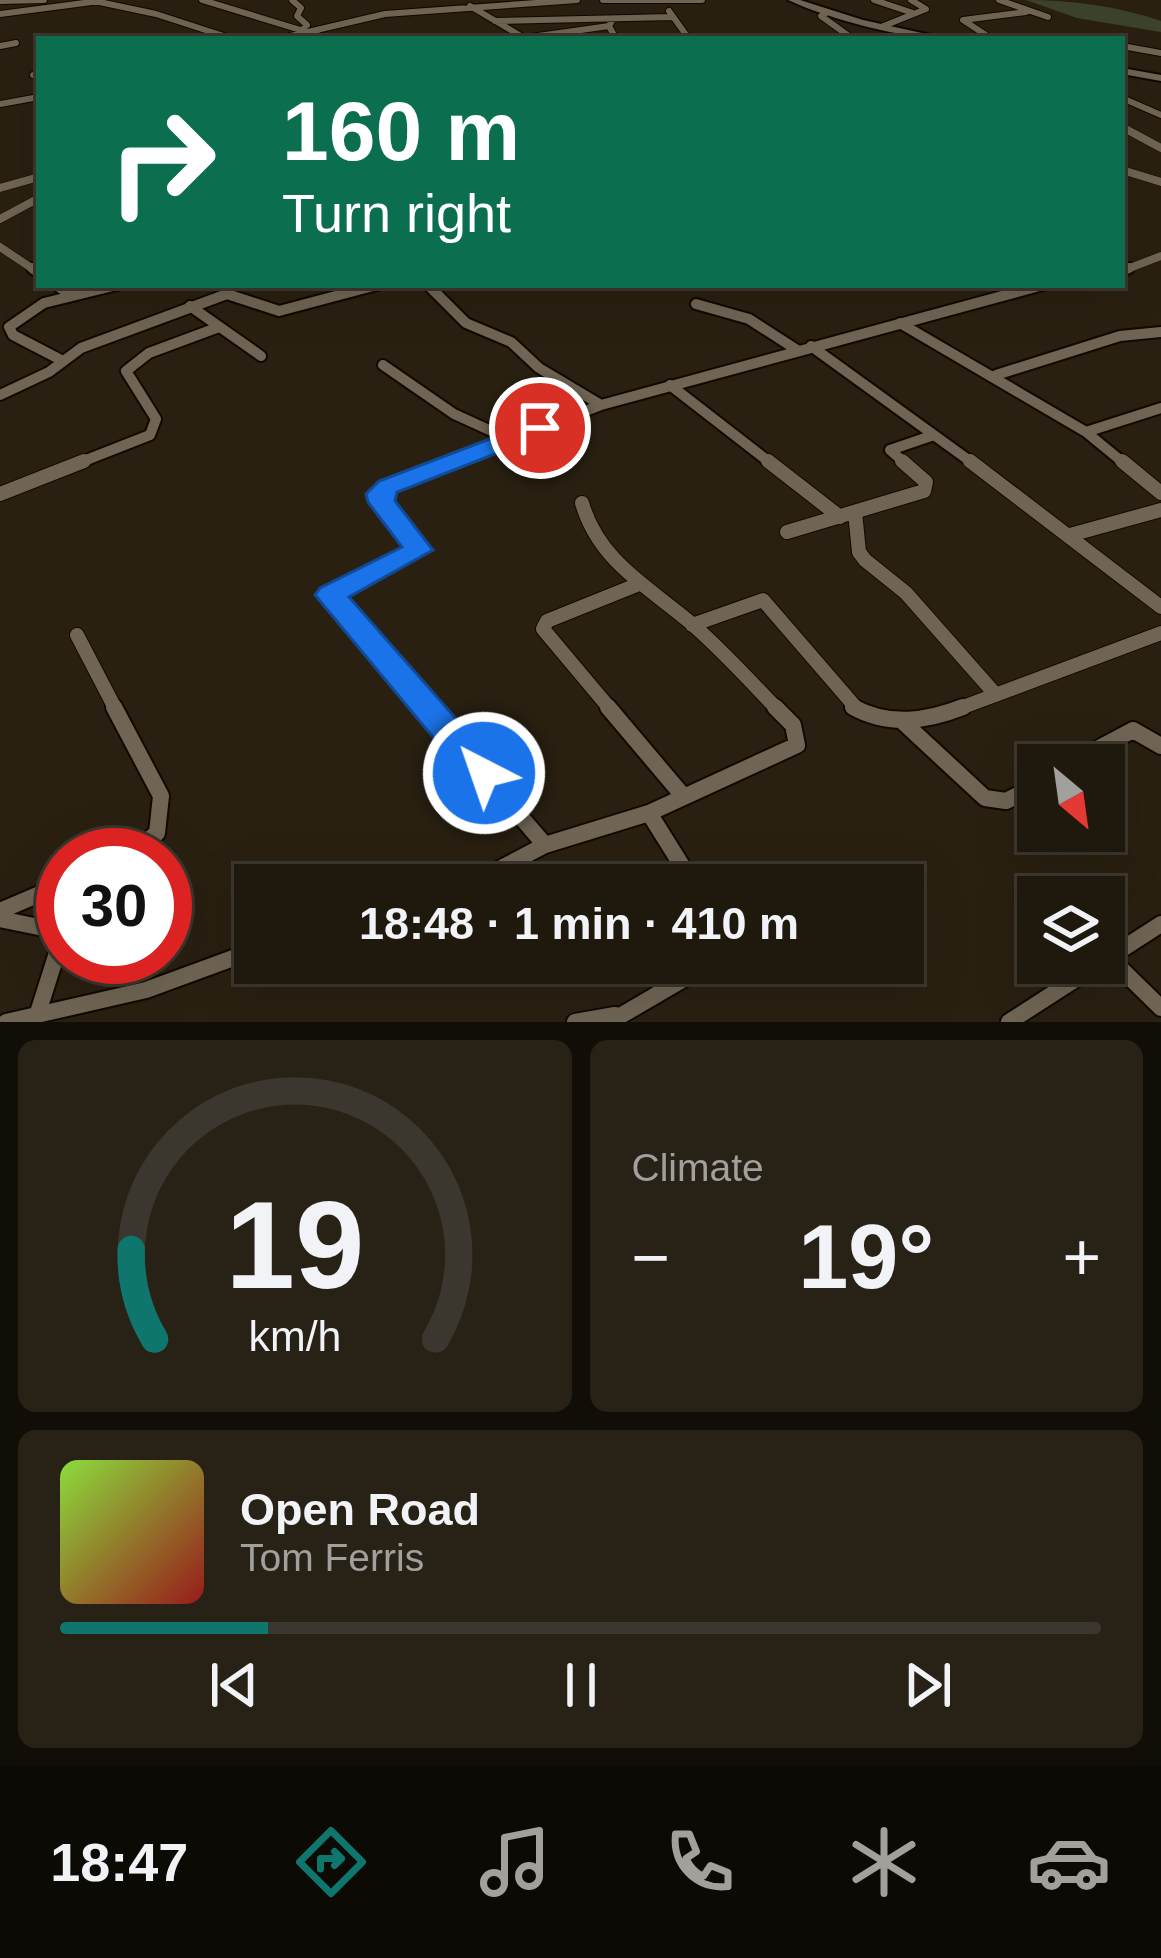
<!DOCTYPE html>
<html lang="en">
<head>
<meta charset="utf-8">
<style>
  :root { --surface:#1f180d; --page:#272116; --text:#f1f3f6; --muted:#a1a09d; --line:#3c372e; --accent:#0f766e }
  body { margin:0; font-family:Arial,sans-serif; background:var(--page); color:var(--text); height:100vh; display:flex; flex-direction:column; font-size:45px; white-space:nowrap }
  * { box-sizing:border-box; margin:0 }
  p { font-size:39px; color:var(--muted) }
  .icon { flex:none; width:66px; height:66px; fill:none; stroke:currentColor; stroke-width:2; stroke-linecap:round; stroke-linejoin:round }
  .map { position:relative; height:1022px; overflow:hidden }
  .drawer { display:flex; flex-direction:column; gap:18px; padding:18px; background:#110d07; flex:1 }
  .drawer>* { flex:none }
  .guide { position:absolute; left:36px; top:36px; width:1089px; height:252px; border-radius:0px; box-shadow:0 12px 48px #0002,0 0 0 3px var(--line); background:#0b6e4f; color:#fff; overflow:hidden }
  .needle { width:78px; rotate:151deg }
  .tools { position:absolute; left:1017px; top:744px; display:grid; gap:24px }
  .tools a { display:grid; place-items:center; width:108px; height:108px; border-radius:0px; background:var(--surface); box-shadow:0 12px 48px #0002,0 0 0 3px var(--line); font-size:60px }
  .speed { position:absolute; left:36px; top:828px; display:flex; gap:24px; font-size:60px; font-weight:700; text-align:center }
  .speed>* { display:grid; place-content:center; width:156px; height:156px; border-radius:50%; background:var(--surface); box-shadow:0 12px 48px #0002,0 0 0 3px var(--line); line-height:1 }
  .speed .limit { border:18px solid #d22; background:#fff; color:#111 }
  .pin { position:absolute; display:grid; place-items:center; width:102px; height:102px; color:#fff; margin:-51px; border:6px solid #fff; border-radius:50%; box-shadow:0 3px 12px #0007 }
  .me { position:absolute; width:132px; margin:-66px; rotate:319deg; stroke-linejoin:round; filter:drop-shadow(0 0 9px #0008) }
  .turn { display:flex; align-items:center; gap:42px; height:252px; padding:0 48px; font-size:54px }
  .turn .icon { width:156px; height:156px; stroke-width:2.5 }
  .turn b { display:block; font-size:84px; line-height:102px }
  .big { font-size:90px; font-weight:600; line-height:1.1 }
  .drawer .widget { flex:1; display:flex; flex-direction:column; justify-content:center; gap:18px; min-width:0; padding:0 42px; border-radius:18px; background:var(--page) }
  .drawer .dial { align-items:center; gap:0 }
  .dial svg { height:312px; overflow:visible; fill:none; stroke:var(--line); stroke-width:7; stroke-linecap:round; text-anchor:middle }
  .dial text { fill:var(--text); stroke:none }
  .song { display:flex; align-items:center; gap:36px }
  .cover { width:144px; height:144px; border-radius:18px; background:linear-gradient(135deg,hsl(90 70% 55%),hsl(0 70% 35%)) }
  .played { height:12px; border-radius:6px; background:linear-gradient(90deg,var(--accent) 20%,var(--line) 20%) }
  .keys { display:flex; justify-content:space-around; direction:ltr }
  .heat { display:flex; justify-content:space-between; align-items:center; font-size:66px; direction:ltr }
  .drawer .tiles { flex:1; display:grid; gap:18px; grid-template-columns:1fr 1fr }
  .widget:last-child { grid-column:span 2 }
  .trip { position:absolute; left:234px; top:864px; width:690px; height:120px; border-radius:0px; background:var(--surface); box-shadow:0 12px 48px #0002,0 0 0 3px var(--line); font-weight:600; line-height:120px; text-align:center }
  .menu { display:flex; height:192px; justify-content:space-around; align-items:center; background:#0c0a05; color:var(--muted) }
  .menu .icon { width:84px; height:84px }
  .menu .active { color:var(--accent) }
  .menu b { font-size:54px; color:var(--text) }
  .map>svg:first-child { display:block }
  .green { fill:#3d422e }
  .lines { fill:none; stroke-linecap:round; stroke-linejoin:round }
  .street-far4-casing { stroke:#120900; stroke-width:8 }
  .street-far3-casing { stroke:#120900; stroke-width:9 }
  .street-far2-casing { stroke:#120900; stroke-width:14 }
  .street-far1-casing { stroke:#120900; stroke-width:16 }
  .street-casing { stroke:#120900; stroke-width:20 }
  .secondary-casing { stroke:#120900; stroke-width:4 }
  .street-far4 { stroke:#706554; stroke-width:6 }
  .street-far3 { stroke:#706554; stroke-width:8 }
  .street-far2 { stroke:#706554; stroke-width:10 }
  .street-far1 { stroke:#706554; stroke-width:14 }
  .street { stroke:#706554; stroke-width:16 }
  .secondary { fill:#706554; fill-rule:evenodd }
  .route { fill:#1a73e8; stroke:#114b97; stroke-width:3 }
</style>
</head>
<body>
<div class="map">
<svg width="1161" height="1022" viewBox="0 0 1161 1022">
  <rect width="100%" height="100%" fill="#292011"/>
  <path class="green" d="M1026 0C1072 0 1117 6 1161 21V32L1077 18Z"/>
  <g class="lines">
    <g class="street-far4-casing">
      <path id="street-far4" d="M90 0 156 14 233 39
        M202 0 330 39
        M292 0 301 8 297 16 307 25 302 30
        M603 0H702
        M874 0 913 13
        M999 0 1048 17
        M0 1 44 0
        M470 6 526 39
        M669 11 689 39
        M826 13 821 16 853 39
        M0 14 92 2
        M613 19 609 26 616 39
        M495 21 672 17
        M881 27 926 9 911 0
        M524 38 609 26
        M278 39 385 14 577 0
        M992 39 963 20 1026 12
        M1049 39H1081
        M0 46 16 43
        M1122 46 1161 53
        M33 75 39 76
        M1122 98 1161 115
        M0 104 39 97"/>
    </g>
    <g class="street-far3-casing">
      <path id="street-far3" d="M1122 127 1161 148
        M1122 170 1161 182
        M0 188 39 177
        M0 219 39 198
        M0 247 36 271
        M1122 271 1161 256"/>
    </g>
    <g class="street-far2-casing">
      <path id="street-far2" d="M32 268 39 273
        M1122 271 1129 268
        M56 285 72 296
        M428 285 466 323 511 342 539 368 601 405
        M696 304 749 319 797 350
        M190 306 261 356
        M900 323 1086 432 1125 464
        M811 346 974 464
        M63 361 13 335 9 327 44 303 117 285
        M383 365 454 414 509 439
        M996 375 1120 336 1161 332
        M670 385 772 464
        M0 395 49 372 81 348 227 294 279 311 377 285
        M1086 432 1161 408
        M76 464 150 435 156 419 126 371 149 353 219 327
        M446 464 601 405 1043 285
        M906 464 890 450 934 435"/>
    </g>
    <g class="street-far1-casing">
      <path id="street-far1" d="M768 461 840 517
        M970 461 1161 607
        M1122 461 1161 493
        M0 494 84 461
        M582 503C599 562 649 587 692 624 723 651 750 681 778 710
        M855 512 859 552 865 560 906 593 996 695
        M787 532 924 491 926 482 902 461
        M1070 535 1161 510
        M692 625 763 600 858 710
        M77 635 116 710
        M429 710 330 595 419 550 379 494 388 486 454 461
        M611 710 543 629 547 621 639 584
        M955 710 1161 633"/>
    </g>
    <g class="street-casing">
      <path id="street" d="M114 707 161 796 157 833 130 855
        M426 707 545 845
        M608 707 684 797
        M853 707C889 727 927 721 963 707
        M902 721 985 798 1006 801 1038 785
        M1067 765 1133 730 1161 746
        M649 813 694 885
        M469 885 545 845 649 813 797 745 793 725 775 707
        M0 911 63 884
        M0 919 63 932
        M1111 959 1161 1008
        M6 1022 146 990 255 950
        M35 1022 63 934
        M575 1022 615 1015
        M610 1022 711 963
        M1009 1022 1161 924"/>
    </g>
    <g class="secondary-casing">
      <path id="secondary" d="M788 0H800L863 20 949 39C903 39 829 19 788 0Z
        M1122 68 1161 75V81L1122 74Z"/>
    </g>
    <use href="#street-far4" class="street-far4"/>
    <use href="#street-far3" class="street-far3"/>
    <use href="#street-far2" class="street-far2"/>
    <use href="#street-far1" class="street-far1"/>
    <use href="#street" class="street"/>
    <use href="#secondary" class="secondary"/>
  </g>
  <path class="route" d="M540 420 549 423 553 428 549 433 397 492 395 501 433 550 349 597 496 764 501 773 496 783 484 787 471 783 315 595 320 588 402 547 368 502 366 494 379 481Z"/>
</svg>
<div class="tools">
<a><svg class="needle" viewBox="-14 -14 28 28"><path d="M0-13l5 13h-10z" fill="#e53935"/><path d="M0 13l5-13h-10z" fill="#a1a09d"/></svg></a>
<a><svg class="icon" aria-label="layers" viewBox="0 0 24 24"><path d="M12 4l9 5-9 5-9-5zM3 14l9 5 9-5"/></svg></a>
</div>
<div class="speed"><div class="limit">30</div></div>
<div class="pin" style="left:540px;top:428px;background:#d93025"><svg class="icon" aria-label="arrive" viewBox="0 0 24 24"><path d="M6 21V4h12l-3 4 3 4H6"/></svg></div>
<svg class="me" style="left:484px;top:773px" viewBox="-20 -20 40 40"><circle r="17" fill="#1a73e8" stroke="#fff" stroke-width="3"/><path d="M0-11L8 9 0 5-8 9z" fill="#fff"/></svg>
<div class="trip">18:48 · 1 min · 410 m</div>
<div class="guide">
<div class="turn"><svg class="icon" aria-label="right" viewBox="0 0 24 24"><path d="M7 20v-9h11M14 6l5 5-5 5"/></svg><div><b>160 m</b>Turn right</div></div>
</div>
</div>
<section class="drawer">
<div class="tiles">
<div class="widget dial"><svg viewBox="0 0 100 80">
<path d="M14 69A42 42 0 1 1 86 69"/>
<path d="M14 69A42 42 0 0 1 8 46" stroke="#0f766e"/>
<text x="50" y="56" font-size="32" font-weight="700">19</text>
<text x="50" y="72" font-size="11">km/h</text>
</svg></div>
<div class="widget"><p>Climate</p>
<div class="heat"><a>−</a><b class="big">19°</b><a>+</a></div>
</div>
<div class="widget">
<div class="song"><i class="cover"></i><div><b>Open Road</b><p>Tom Ferris</p></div></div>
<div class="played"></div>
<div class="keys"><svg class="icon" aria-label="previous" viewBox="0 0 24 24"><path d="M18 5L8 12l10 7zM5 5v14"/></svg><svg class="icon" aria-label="pause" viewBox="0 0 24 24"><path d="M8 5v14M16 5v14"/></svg><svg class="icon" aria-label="next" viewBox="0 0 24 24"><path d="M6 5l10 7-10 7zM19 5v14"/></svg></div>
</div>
</div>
</section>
<nav class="menu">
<b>18:47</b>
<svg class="icon active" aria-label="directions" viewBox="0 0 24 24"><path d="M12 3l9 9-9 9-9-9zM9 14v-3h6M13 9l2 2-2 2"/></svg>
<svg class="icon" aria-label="music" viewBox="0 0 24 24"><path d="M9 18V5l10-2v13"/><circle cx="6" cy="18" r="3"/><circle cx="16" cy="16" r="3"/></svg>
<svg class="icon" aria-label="phone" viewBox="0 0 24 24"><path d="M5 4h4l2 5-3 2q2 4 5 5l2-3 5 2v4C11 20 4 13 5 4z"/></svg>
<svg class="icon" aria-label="climate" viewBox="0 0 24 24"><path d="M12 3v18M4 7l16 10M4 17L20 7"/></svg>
<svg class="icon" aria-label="car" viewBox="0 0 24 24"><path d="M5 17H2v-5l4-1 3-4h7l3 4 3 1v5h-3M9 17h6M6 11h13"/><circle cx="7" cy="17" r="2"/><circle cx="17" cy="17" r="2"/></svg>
</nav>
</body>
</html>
